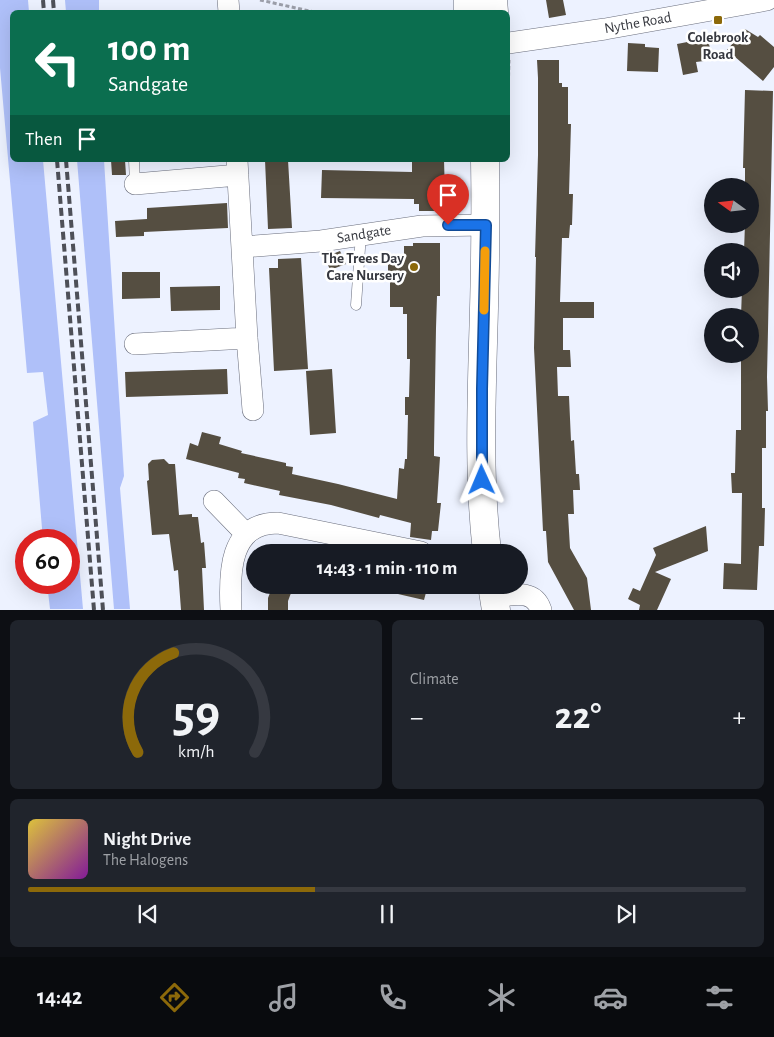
<!DOCTYPE html>
<html lang="en">
<head>
<meta charset="utf-8">
<style>
  :root { --surface:#171b24; --page:#20242c; --text:#f1f3f6; --muted:#9ea1a6; --line:#363941; --accent:#8c690a }
  body { margin:0; font-family:"Alegreya Sans",sans-serif; background:var(--page); color:var(--text); height:100vh; display:flex; flex-direction:column; font-size:19px; white-space:nowrap }
  * { box-sizing:border-box; margin:0 }
  p { font-size:16px; color:var(--muted) }
  .icon { flex:none; width:28px; height:28px; fill:none; stroke:currentColor; stroke-width:2; stroke-linecap:round; stroke-linejoin:round }
  .map { position:relative; height:610px; overflow:hidden }
  .drawer { display:flex; flex-direction:column; gap:10px; padding:10px; background:#0d0f14; flex:1 }
  .drawer>* { flex:none }
  .guide { position:absolute; left:10px; top:10px; width:500px; height:152px; border-radius:8px; box-shadow:0 5px 20px #0002; background:#0b6e4f; color:#fff; overflow:hidden }
  .needle { width:32px; rotate:285deg }
  .tools { position:absolute; left:704px; top:178px; display:grid; gap:10px }
  .tools a { display:grid; place-items:center; width:55px; height:55px; border-radius:50%; background:var(--surface); box-shadow:0 5px 20px #0002; font-size:25px }
  .speed { position:absolute; left:15px; top:529px; display:flex; gap:10px; font-size:25px; font-weight:700; text-align:center }
  .speed>* { display:grid; place-content:center; width:65px; height:65px; border-radius:50%; background:var(--surface); box-shadow:0 5px 20px #0002; line-height:1 }
  .speed .limit { border:8px solid #d22; background:#fff; color:#111 }
  .pin { position:absolute; display:grid; place-items:center; width:42px; height:42px; color:#fff; margin:-51px -21px; border-radius:50% 50% 50% 0; rotate:-45deg; box-shadow:0 0 5px #0007 }
  .pin .icon { rotate:45deg }
  .me { position:absolute; width:55px; margin:-28px; rotate:359deg; stroke-linejoin:round; filter:drop-shadow(0 0 4px #0008) }
  .turn { display:flex; align-items:center; gap:18px; height:105px; padding:0 15px; font-size:22px }
  .turn .icon { width:65px; height:65px; stroke-width:2.5 }
  .turn b { display:block; font-size:35px; line-height:42px }
  .then { display:flex; align-items:center; height:48px; padding:0 15px; background:#0003; gap:10px; font-size:19px }
  .big { font-size:38px; font-weight:700; line-height:1.1 }
  .drawer .tile { flex:1; display:flex; flex-direction:column; justify-content:center; gap:8px; min-width:0; padding:0 18px; border-radius:8px; background:var(--page) }
  .drawer .dial { align-items:center; gap:0 }
  .dial svg { height:130px; overflow:visible; fill:none; stroke:var(--line); stroke-width:7; stroke-linecap:round; text-anchor:middle }
  .dial text { fill:var(--text); stroke:none }
  .song { display:flex; align-items:center; gap:15px }
  .cover { width:60px; height:60px; border-radius:8px; background:linear-gradient(135deg,hsl(50 70% 55%),hsl(290 70% 35%)) }
  .played { height:5px; border-radius:2px; background:linear-gradient(90deg,var(--accent) 40%,var(--line) 40%) }
  .keys { display:flex; justify-content:space-around; direction:ltr }
  .heat { display:flex; justify-content:space-between; align-items:center; font-size:28px; direction:ltr }
  .drawer .tiles { flex:1; display:grid; gap:10px; grid-template-columns:1fr 1fr }
  .tile:last-child { grid-column:span 2 }
  .trip { position:absolute; left:246px; top:544px; width:282px; height:50px; border-radius:25px; background:var(--surface); box-shadow:0 5px 20px #0002; font-weight:700; line-height:50px; text-align:center }
  .tab-bar { display:flex; height:80px; justify-content:space-around; align-items:center; background:#090b0e; color:var(--muted) }
  .tab-bar .icon { width:35px; height:35px }
  .tab-bar .on { color:var(--accent) }
  .tab-bar b { font-size:22px; color:var(--text) }
  .map>svg:first-child { display:block }
  .forest { fill:#afc0f9 }
  .building { fill:#554e41 }
  .lines { fill:none; stroke-linecap:round; stroke-linejoin:round }
  .lane-casing { stroke:#6a6e7d; stroke-width:11 }
  .street-casing { stroke:#6a6e7d; stroke-width:22 }
  .primary-casing { stroke:#6a6e7d; stroke-width:29 }
  .path { stroke:#9da0ab; stroke-width:3; stroke-dasharray:4 2.5; stroke-linecap:butt }
  .lane { stroke:#fff; stroke-width:10 }
  .street { stroke:#fff; stroke-width:21 }
  .primary { stroke:#fff; stroke-width:28 }
  .rail { stroke:#4e5058; stroke-width:4; stroke-dasharray:8 4; stroke-linecap:butt }
  .route-casing { stroke:#114b97; stroke-width:12 }
  .route { stroke:#1a73e8; stroke-width:9 }
  .slow { stroke:#f59e0b; stroke-width:9 }
  .poi-dot { fill:#8c690a; stroke:#fff; stroke-width:2 }
  .labels { text-anchor:middle; dominant-baseline:central; stroke-width:5; stroke-linejoin:round; paint-order:stroke }
  .street-label { font-size:15px; fill:#36383f; stroke:#fff }
  .poi-label { font-size:15px; font-weight:bold; fill:#36383f; stroke:#fff }
</style>
</head>
<body>
<div class="map">
<svg width="774" height="610" viewBox="0 0 774 610">
  <rect width="100%" height="100%" fill="#edf2ff"/>
  <path class="forest" d="M0 0H28L29 12H12V160H43L83 609H50L47 583 69 582V540H43L33 422 48 415 43 372 27 373 0 68Z
    M65 0H99V12H66Z
    M77 160H104L124 476 120 488 130 609H114Z"/>
  <path class="building" d="M546 0H563L566 15 549 18Z
    M745 29 758 37 760 35 774 47V67L763 81 727 50Z
    M708 38 712 60 696 62 698 72 683 75 677 44Z
    M628 43 645 44V47L659 48 658 72 627 71Z
    M537 60H559V83H562V87H568V124H571L569 194H573L572 225H570L569 238H562L560 302H594V318H563V350H570L571 367H557L558 396H569L571 441 574 440 576 474H579L580 490H573L574 514H568L570 548 587 578 591 610H574L548 562 546 531H543L534 348 536 257H535L538 155V78Z
    M745 90 773 91 767 377 768 411H766V448H762V508H765L764 546H759L757 590 723 589 724 563 741 564 742 493H732L731 473H735L736 430H741V354H750V316H741L742 289H750V251H744L745 224H750V185H745V168H743Z
    M111 160H125L126 175H112Z
    M265 160H288L292 228 268 229Z
    M412 160H444L445 195H442V211H419V204H414V199L321 198 322 170 412 172Z
    M227 203 228 228 144 232V236L116 237 115 221 147 219V208Z
    M413 243H440V296H437L436 328 434 448V456L440 457 437 503H441L438 531H432L431 540 410 537 411 523 380 515 379 518 331 505 279 495 280 491 244 483 245 479 238 478 239 473 186 459 190 443 198 446 202 432 221 437 219 444 242 451 241 453 286 463V466L293 467 292 474 338 484 397 499 399 468 404 469 405 459H407L408 415H405V397H409L410 359H407V314H403V307H390V274H388V259H394V254H404V246H413Z
    M340 251 346 264 330 270 325 257Z
    M301 258 308 369 274 371 269 268H278V259Z
    M122 272H160V298L122 299Z
    M220 286V310L171 311 170 287Z
    M227 369 228 394 126 397 125 372Z
    M332 369 336 433 310 435 306 371Z
    M164 459 169 464H175L179 515 192 514V517H198L201 543 204 542 206 568H202L204 610H181L178 570 174 571 169 534 152 535 147 481 149 480 148 464 152 460Z
    M706 526 708 551 655 572 671 579 657 610H639L640 605 628 599 633 588 640 591 656 555 653 548Z
    M273 585H294L288 601V610H268V598Z
    M385 585H428L424 600 385 591Z"/>
  <g class="lines">
    <g class="lane-casing">
      <path id="lane" d="M134 160 135 184
        M356 305 361 234"/>
    </g>
    <g class="street-casing">
      <path id="street" d="M228 0 229 12
        M508 43 605 29 767 0
        M237 160 247 338 253 410
        M135 184 238 175
        M243 247 321 241 422 226 486 225
        M135 344 247 338
        M214 501 246 534
        M494 597C511 595 534 588 541 610
        M231 610C229 573 229 523 278 523L421 552"/>
    </g>
    <g class="primary-casing">
      <path id="primary" d="M468 0V12
        M493 0 494 12
        M485 160C486 221 485 282 483 343 481 413 479 483 487 552
        M492 585 496 610"/>
    </g>
    <path class="path" d="M260 0 314 12
      M508 96 509 60"/>
    <use href="#lane" class="lane"/>
    <use href="#street" class="street"/>
    <use href="#primary" class="primary"/>
    <path class="rail" d="M43 0 44 12
      M53 0 54 12
      M57 160 94 610
      M66 160 103 610"/>
  </g>
  <g class="lines">
    <g class="route-casing">
      <path id="route" d="M448 225H486L482 389V480"/>
    </g>
    <use href="#route" class="route"/>
    <path class="slow" d="M484 310 485 251"/>
  </g>
  <g class="poi-dot">
    <rect x="713" y="15" width="10" height="10" rx="2.5"/>
    <circle cx="414" cy="267" r="5"/>
  </g>
  <g class="labels">
    <g class="street-label">
      <text transform="translate(638 23) rotate(-10)">Nythe Road</text>
      <text transform="translate(364 234) rotate(-9)">Sandgate</text>
    </g>
    <g class="poi-label">
      <text x="718" y="37">Colebrook<tspan x="718" dy="17">Road</tspan></text>
      <text x="404" y="258" text-anchor="end">The Trees Day<tspan x="404" dy="17">Care Nursery</tspan></text>
    </g>
  </g>
</svg>
<div class="tools">
<a><svg class="needle" viewBox="-14 -14 28 28"><path d="M0-13l5 13h-10z" fill="#e53935"/><path d="M0 13l5-13h-10z" fill="#9ea1a6"/></svg></a>
<a><svg class="icon" aria-label="sound" viewBox="0 0 24 24"><path d="M4 9h4l5-4v14l-5-4H4zM17 9q2 3 0 6"/></svg></a>
<a><svg class="icon" aria-label="search" viewBox="0 0 24 24"><circle cx="10" cy="10" r="6"/><path d="M15 15l6 6"/></svg></a>
</div>
<div class="speed"><div class="limit">60</div></div>
<div class="pin" style="left:448px;top:225px;background:#d93025"><svg class="icon" aria-label="arrive" viewBox="0 0 24 24"><path d="M6 21V4h12l-3 4 3 4H6"/></svg></div>
<svg class="me" style="left:482px;top:480px" viewBox="-20 -20 40 40"><path d="M0-17L14 15 0 8-14 15z" fill="#1a73e8" stroke="#fff" stroke-width="4"/></svg>
<div class="trip">14:43 · 1 min · 110 m</div>
<div class="guide">
<div class="turn"><svg class="icon" aria-label="left" viewBox="0 0 24 24"><path d="M17 20v-9H6M10 6l-5 5 5 5"/></svg><div><b>100 m</b>Sandgate</div></div>
<div class="then">Then<svg class="icon" aria-label="arrive" viewBox="0 0 24 24"><path d="M6 21V4h12l-3 4 3 4H6"/></svg></div>
</div>
</div>
<section class="drawer">
<div class="tiles">
<div class="tile dial"><svg viewBox="0 0 100 80">
<path d="M14 69A42 42 0 1 1 86 69"/>
<path d="M14 69A42 42 0 0 1 36 8" stroke="#8c690a"/>
<text x="50" y="56" font-size="32" font-weight="700">59</text>
<text x="50" y="72" font-size="11">km/h</text>
</svg></div>
<div class="tile"><p>Climate</p>
<div class="heat"><a>−</a><b class="big">22°</b><a>+</a></div>
</div>
<div class="tile">
<div class="song"><i class="cover"></i><div><b>Night Drive</b><p>The Halogens</p></div></div>
<div class="played"></div>
<div class="keys"><svg class="icon" aria-label="previous" viewBox="0 0 24 24"><path d="M18 5L8 12l10 7zM5 5v14"/></svg><svg class="icon" aria-label="pause" viewBox="0 0 24 24"><path d="M8 5v14M16 5v14"/></svg><svg class="icon" aria-label="next" viewBox="0 0 24 24"><path d="M6 5l10 7-10 7zM19 5v14"/></svg></div>
</div>
</div>
</section>
<nav class="tab-bar">
<b>14:42</b>
<svg class="icon on" aria-label="directions" viewBox="0 0 24 24"><path d="M12 3l9 9-9 9-9-9zM9 14v-3h6M13 9l2 2-2 2"/></svg>
<svg class="icon" aria-label="music" viewBox="0 0 24 24"><path d="M9 18V5l10-2v13"/><circle cx="6" cy="18" r="3"/><circle cx="16" cy="16" r="3"/></svg>
<svg class="icon" aria-label="phone" viewBox="0 0 24 24"><path d="M5 4h4l2 5-3 2q2 4 5 5l2-3 5 2v4C11 20 4 13 5 4z"/></svg>
<svg class="icon" aria-label="climate" viewBox="0 0 24 24"><path d="M12 3v18M4 7l16 10M4 17L20 7"/></svg>
<svg class="icon" aria-label="car" viewBox="0 0 24 24"><path d="M5 17H2v-5l4-1 3-4h7l3 4 3 1v5h-3M9 17h6M6 11h13"/><circle cx="7" cy="17" r="2"/><circle cx="17" cy="17" r="2"/></svg>
<svg class="icon" aria-label="filters" viewBox="0 0 24 24"><path d="M4 7h16M4 17h16"/><circle cx="9" cy="7" r="2"/><circle cx="15" cy="17" r="2"/></svg>
</nav>
</body>
</html>
